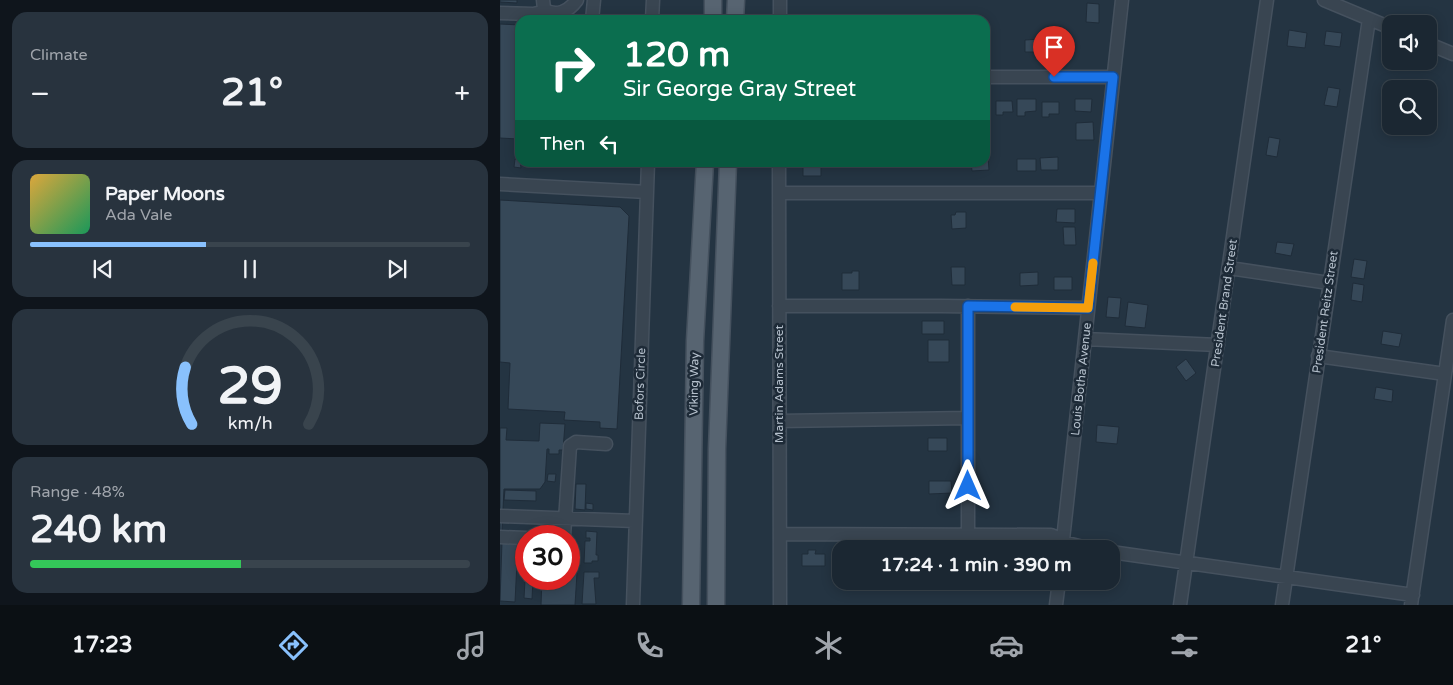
<!DOCTYPE html>
<html lang="en">
<head>
<meta charset="utf-8">
<style>
  :root { --surface:#1b2732; --page:#28333e; --text:#f1f3f6; --muted:#a0a5ac; --line:#39444d; --accent:#89c1fd }
  body { margin:0; font-family:"Varela Round",sans-serif; background:var(--page); color:var(--text); height:100vh; display:flex; flex-direction:column; font-size:19px; white-space:nowrap }
  * { box-sizing:border-box; margin:0 }
  p { font-size:16px; color:var(--muted) }
  .icon { flex:none; width:28px; height:28px; fill:none; stroke:currentColor; stroke-width:2; stroke-linecap:round; stroke-linejoin:round }
  .map { position:relative; flex:1; overflow:hidden }
  .drawer { display:flex; flex-direction:column; gap:12px; padding:12px; background:#0f151c; width:500px }
  .drawer>* { flex:none }
  .top-card { position:absolute; left:15px; top:15px; width:475px; height:152px; border-radius:15px; box-shadow:0 2px 12px #0003,0 0 0 1px var(--line); background:#0b6e4f; color:#fff; overflow:hidden }
  .controls { position:absolute; left:882px; top:15px; display:grid; gap:10px }
  .controls a { display:grid; place-items:center; width:55px; height:55px; border-radius:10px; background:var(--surface); box-shadow:0 2px 12px #0003,0 0 0 1px var(--line); font-size:25px }
  .speed { position:absolute; left:15px; top:525px; display:flex; gap:10px; font-size:25px; font-weight:700; text-align:center }
  .speed>* { display:grid; place-content:center; width:65px; height:65px; border-radius:50%; background:var(--surface); box-shadow:0 2px 12px #0003,0 0 0 1px var(--line); line-height:1 }
  .speed .limit { border:8px solid #d22; background:#fff; color:#111 }
  .pin { position:absolute; display:grid; place-items:center; width:42px; height:42px; color:#fff; margin:-51px -21px; border-radius:50% 50% 50% 0; rotate:-45deg; box-shadow:0 0 5px #0007 }
  .pin .icon { rotate:45deg }
  .me { position:absolute; width:55px; margin:-28px; rotate:0deg; stroke-linejoin:round; filter:drop-shadow(0 0 4px #0008) }
  .turn { display:flex; align-items:center; gap:18px; height:105px; padding:0 25px; font-size:22px }
  .turn .icon { width:65px; height:65px; stroke-width:2.5 }
  .turn b { display:block; font-size:35px; line-height:42px }
  .then { display:flex; align-items:center; height:48px; padding:0 25px; background:#0003; gap:10px; font-size:19px }
  .big { font-size:38px; font-weight:700; line-height:1.1 }
  .drawer .card { flex:1; display:flex; flex-direction:column; justify-content:center; gap:8px; min-width:0; padding:0 18px; border-radius:15px; background:var(--page) }
  .drawer .dial { align-items:center; gap:0 }
  .dial svg { height:130px; overflow:visible; fill:none; stroke:var(--line); stroke-width:7; stroke-linecap:round; text-anchor:middle }
  .dial text { fill:var(--text); stroke:none }
  .song { display:flex; align-items:center; gap:15px }
  .cover { width:60px; height:60px; border-radius:8px; background:linear-gradient(135deg,hsl(40 70% 55%),hsl(150 70% 35%)) }
  .played { height:5px; border-radius:2px; background:linear-gradient(90deg,var(--accent) 40%,var(--line) 40%) }
  .keys { display:flex; justify-content:space-around; direction:ltr }
  .heat { display:flex; justify-content:space-between; align-items:center; font-size:28px; direction:ltr }
  .charge { height:8px; border-radius:4px; background:linear-gradient(90deg,#34c759 48%,var(--line) 0) }
  .trip { position:absolute; left:332px; top:540px; width:288px; height:50px; border-radius:15px; background:var(--surface); box-shadow:0 2px 12px #0003,0 0 0 1px var(--line); font-weight:700; line-height:50px; text-align:center }
  .tab-bar { display:flex; height:80px; justify-content:space-around; align-items:center; background:#0b1014; color:var(--muted) }
  .tab-bar .icon { width:35px; height:35px }
  .tab-bar .current { color:var(--accent) }
  .tab-bar b { font-size:22px; color:var(--text) }
  main { display:flex; flex:1; min-height:0 }
  .map>svg:first-child { display:block }
  .building { fill:#364858; stroke:#1f2c39 }
  .lines { fill:none; stroke-linecap:round; stroke-linejoin:round }
  .minor-casing { stroke:#45515e; stroke-width:15 }
  .major-casing { stroke:#45515e; stroke-width:19 }
  .minor { stroke:#394551; stroke-width:12 }
  .major { stroke:#576471; stroke-width:16 }
  .route-casing { stroke:#114b97; stroke-width:12 }
  .route { stroke:#1a73e8; stroke-width:9 }
  .slow { stroke:#f59e0b; stroke-width:9 }
  .labels { text-anchor:middle; dominant-baseline:central; stroke-width:5; stroke-linejoin:round; paint-order:stroke }
  .street-label { font-size:12px; fill:#b5c0cc; stroke:#1d2a37 }
</style>
</head>
<body>
<main>
<section class="drawer">
<div class="card"><p>Climate</p>
<div class="heat"><a>−</a><b class="big">21°</b><a>+</a></div>
</div>
<div class="card">
<div class="song"><i class="cover"></i><div><b>Paper Moons</b><p>Ada Vale</p></div></div>
<div class="played"></div>
<div class="keys"><svg class="icon" aria-label="previous" viewBox="0 0 24 24"><path d="M18 5L8 12l10 7zM5 5v14"/></svg><svg class="icon" aria-label="pause" viewBox="0 0 24 24"><path d="M8 5v14M16 5v14"/></svg><svg class="icon" aria-label="next" viewBox="0 0 24 24"><path d="M6 5l10 7-10 7zM19 5v14"/></svg></div>
</div>
<div class="card dial"><svg viewBox="0 0 100 80">
<path d="M14 69A42 42 0 1 1 86 69"/>
<path d="M14 69A42 42 0 0 1 10 34" stroke="#89c1fd"/>
<text x="50" y="56" font-size="32" font-weight="700">29</text>
<text x="50" y="72" font-size="11">km/h</text>
</svg></div>
<div class="card"><p>Range · 48%</p><b class="big">240 km</b><div class="charge"></div></div>
</section>
<div class="map">
<svg width="953" height="605" viewBox="0 0 953 605">
  <rect width="100%" height="100%" fill="#243442"/>
  <path class="building" d="M0 0H17V3L0 2Z
    M587 3 599 4V23L586 22Z
    M0 24 20 25V122H19L18 139 0 138Z
    M789 30 807 33 805 48 787 46Z
    M826 31 842 33 840 47 824 45Z
    M542 39 543 52H525V40Z
    M550 41H568V58H550Z
    M828 87 840 89 837 107 824 105Z
    M517 99H536V111L525 112V116H517Z
    M575 99H592L591 112 575 111Z
    M496 101H512L513 112H503V115H496Z
    M542 102H559V114H549V117H542Z
    M593 122 594 140H576V123Z
    M769 137 780 139 777 157 766 155Z
    M485 155 488 157 489 170 472 171 471 162H485Z
    M558 157V170H541L540 158Z
    M15 159H20L21 168 14 167Z
    M517 159H536V171H517Z
    M303 163H321V176H303Z
    M0 200 120 207 129 216 117 429 100 428V422L64 420 65 412 8 409 10 363 0 362Z
    M557 209H575V223L556 222Z
    M456 212H466V228L452 229 451 215H455Z
    M563 227H575L576 245H564Z
    M777 242 794 244 791 256 775 253Z
    M854 259 867 261 864 279 851 277Z
    M451 267H465V285H452Z
    M352 271H359V290H342V273H352Z
    M538 272V285L520 286V273Z
    M554 277H572V290H554Z
    M853 283 864 285 862 302 851 300Z
    M608 297 621 298 619 318 606 317Z
    M628 302 648 305 645 328 625 326Z
    M422 321H444V334H422Z
    M883 331 902 334 899 347 881 344Z
    M428 340H449V362H428Z
    M686 359 696 373 686 381 676 367Z
    M876 387 893 390 892 402 874 399Z
    M40 423 65 424 63 450H59V454H49V449H47L45 482 40 489H4L2 531H0V428H7L6 440 39 441Z
    M597 425 619 427 617 444 596 442Z
    M428 438H447V451H428Z
    M48 474H56L55 482 47 481Z
    M429 481H451L452 493 429 494Z
    M76 484H86L85 510 75 509Z
    M5 490 36 491V501L4 500Z
    M86 503 93 504V510L86 509Z
    M86 531 97 532 96 555H98V561H92V563H84L85 541H90V538H86Z
    M2 541 18 542 15 602 0 601Z
    M308 550H316L315 554H325V566H302V554H308Z
    M26 564V579H33L32 599 24 598Z
    M69 567H71L70 573H77L75 605H41L42 579H69Z
    M84 572H99V578H94L96 604H82Z"/>
  <g class="lines">
    <g class="minor-casing">
      <path id="minor" d="M43 0 44 9C56 18 69 11 77 0
        M824 0 891 28
        M0 13 33 14 47 11
        M92 20 94 0
        M152 20 153 0
        M280 20V0
        M929 44 953 54
        M485 77H613
        M279 162 280 605
        M0 184 147 192
        M279 193H601
        M729 268 829 283
        M279 306H441L588 308
        M585 339 718 345
        M818 356 945 374
        M280 421 468 418
        M0 516 135 521
        M280 534 551 535 556 537 563 542 591 549
        M468 534V306
        M64 536 70 446 76 442 106 444
        M0 537 26 538
        M562 549 622 0
        M611 552 913 595
        M133 605 148 162
        M556 605 559 581
        M680 605 767 0
        M782 605 869 19
        M911 605 953 320"/>
    </g>
    <g class="major-casing">
      <path id="major" d="M213 20V0
        M235 20 236 0
        M191 605 195 341 205 162
        M216 605 217 449 228 162"/>
    </g>
    <use href="#minor" class="minor"/>
    <use href="#major" class="major"/>
  </g>
  <g class="lines">
    <g class="route-casing">
      <path id="route" d="M468 486V306L588 308 613 77H554"/>
    </g>
    <use href="#route" class="route"/>
    <path class="slow" d="M515 307 588 308 593 263"/>
  </g>
  <g class="labels">
    <g class="street-label">
      <text transform="translate(724 303) rotate(-82)">President Brand Street</text>
      <text transform="translate(825 312) rotate(-82)">President Reitz Street</text>
      <text transform="translate(581 379) rotate(-84)">Louis Botha Avenue</text>
      <text transform="translate(140 384) rotate(-88)">Bofors Circle</text>
      <text transform="translate(194 384) rotate(-89)">Viking Way</text>
      <text transform="translate(279 384) rotate(-90)">Martin Adams Street</text>
    </g>
  </g>
</svg>
<div class="controls">
<a><svg class="icon" aria-label="sound" viewBox="0 0 24 24"><path d="M4 9h4l5-4v14l-5-4H4zM17 9q2 3 0 6"/></svg></a>
<a><svg class="icon" aria-label="search" viewBox="0 0 24 24"><circle cx="10" cy="10" r="6"/><path d="M15 15l6 6"/></svg></a>
</div>
<div class="speed"><div class="limit">30</div></div>
<div class="pin" style="left:554px;top:77px;background:#d93025"><svg class="icon" aria-label="arrive" viewBox="0 0 24 24"><path d="M6 21V4h12l-3 4 3 4H6"/></svg></div>
<svg class="me" style="left:468px;top:486px" viewBox="-20 -20 40 40"><path d="M0-17L14 15 0 8-14 15z" fill="#1a73e8" stroke="#fff" stroke-width="4"/></svg>
<div class="trip">17:24 · 1 min · 390 m</div>
<div class="top-card">
<div class="turn"><svg class="icon" aria-label="right" viewBox="0 0 24 24"><path d="M7 20v-9h11M14 6l5 5-5 5"/></svg><div><b>120 m</b>Sir George Gray Street</div></div>
<div class="then">Then<svg class="icon" aria-label="left" viewBox="0 0 24 24"><path d="M17 20v-9H6M10 6l-5 5 5 5"/></svg></div>
</div>
</div>
</main>
<nav class="tab-bar">
<b>17:23</b>
<svg class="icon current" aria-label="directions" viewBox="0 0 24 24"><path d="M12 3l9 9-9 9-9-9zM9 14v-3h6M13 9l2 2-2 2"/></svg>
<svg class="icon" aria-label="music" viewBox="0 0 24 24"><path d="M9 18V5l10-2v13"/><circle cx="6" cy="18" r="3"/><circle cx="16" cy="16" r="3"/></svg>
<svg class="icon" aria-label="phone" viewBox="0 0 24 24"><path d="M5 4h4l2 5-3 2q2 4 5 5l2-3 5 2v4C11 20 4 13 5 4z"/></svg>
<svg class="icon" aria-label="climate" viewBox="0 0 24 24"><path d="M12 3v18M4 7l16 10M4 17L20 7"/></svg>
<svg class="icon" aria-label="car" viewBox="0 0 24 24"><path d="M5 17H2v-5l4-1 3-4h7l3 4 3 1v5h-3M9 17h6M6 11h13"/><circle cx="7" cy="17" r="2"/><circle cx="17" cy="17" r="2"/></svg>
<svg class="icon" aria-label="filters" viewBox="0 0 24 24"><path d="M4 7h16M4 17h16"/><circle cx="9" cy="7" r="2"/><circle cx="15" cy="17" r="2"/></svg>
<b>21°</b>
</nav>
</body>
</html>
